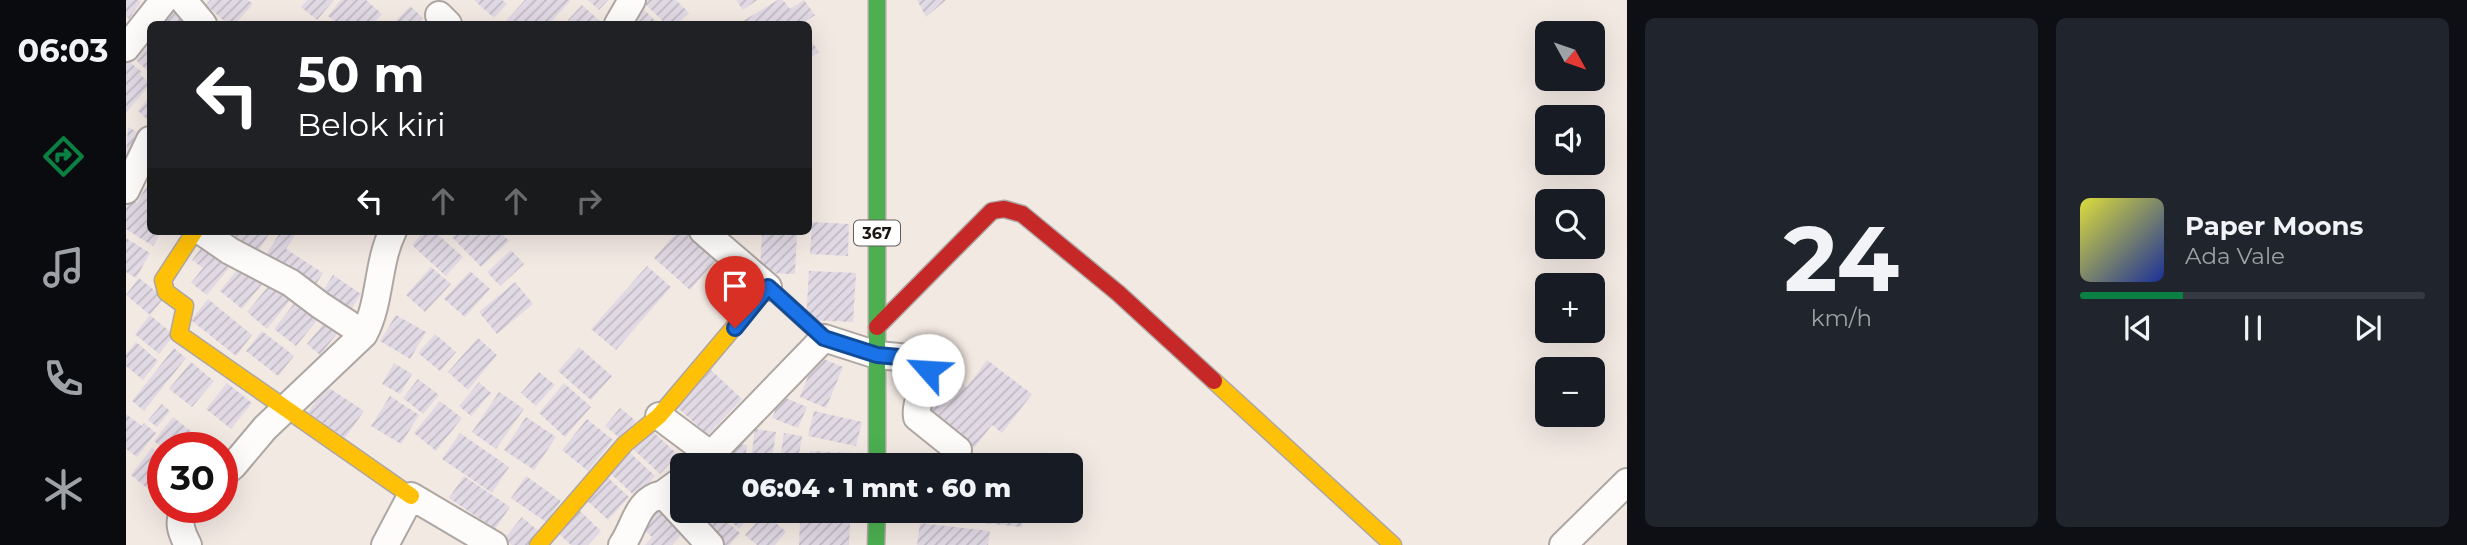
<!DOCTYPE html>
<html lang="id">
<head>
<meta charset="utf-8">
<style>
  :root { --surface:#171b24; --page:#20242c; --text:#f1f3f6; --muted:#9ea1a6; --line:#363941; --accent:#0b8043 }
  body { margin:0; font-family:Montserrat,sans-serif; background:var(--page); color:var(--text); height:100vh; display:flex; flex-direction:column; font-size:26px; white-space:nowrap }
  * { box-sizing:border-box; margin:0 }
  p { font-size:23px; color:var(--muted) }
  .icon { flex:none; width:38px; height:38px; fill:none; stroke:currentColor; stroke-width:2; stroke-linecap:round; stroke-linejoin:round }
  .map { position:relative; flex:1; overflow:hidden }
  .side { display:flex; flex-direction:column; gap:18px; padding:18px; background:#0d0f14; width:840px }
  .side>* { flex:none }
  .hud { position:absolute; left:21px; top:21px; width:665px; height:214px; border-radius:10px; box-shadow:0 7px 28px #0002; background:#202124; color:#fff; overflow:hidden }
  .needle { width:46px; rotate:130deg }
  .controls { position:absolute; left:1409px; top:21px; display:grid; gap:14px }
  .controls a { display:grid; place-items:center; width:70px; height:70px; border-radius:10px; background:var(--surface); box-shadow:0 7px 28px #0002; font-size:35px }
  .speed { position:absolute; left:21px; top:432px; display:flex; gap:14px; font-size:35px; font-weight:700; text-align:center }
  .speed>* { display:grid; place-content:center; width:91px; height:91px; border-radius:50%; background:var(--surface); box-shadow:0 7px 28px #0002; line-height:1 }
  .speed .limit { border:10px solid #d22; background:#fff; color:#111 }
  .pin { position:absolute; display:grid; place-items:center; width:60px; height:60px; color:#fff; margin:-72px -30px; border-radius:50% 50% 50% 0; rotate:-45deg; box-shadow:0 0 7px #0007 }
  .pin .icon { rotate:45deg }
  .me { position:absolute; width:77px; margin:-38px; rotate:296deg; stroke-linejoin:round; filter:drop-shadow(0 0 5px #0008) }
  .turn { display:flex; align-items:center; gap:24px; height:147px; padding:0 35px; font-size:32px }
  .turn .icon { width:91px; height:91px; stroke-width:2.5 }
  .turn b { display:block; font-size:49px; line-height:60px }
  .lanes { display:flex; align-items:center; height:66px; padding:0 35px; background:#0003; justify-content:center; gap:35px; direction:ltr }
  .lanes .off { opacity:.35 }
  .side .widget { flex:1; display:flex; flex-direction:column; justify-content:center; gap:10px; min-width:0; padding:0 24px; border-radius:10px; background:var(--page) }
  .side .dial { align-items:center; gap:0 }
  .dial b { font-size:91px; line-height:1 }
  .song { display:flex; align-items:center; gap:21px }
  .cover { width:84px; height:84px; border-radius:10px; background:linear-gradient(135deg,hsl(60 70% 55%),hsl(230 70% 35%)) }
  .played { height:7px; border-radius:4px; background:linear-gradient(90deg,var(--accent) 30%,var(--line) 30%) }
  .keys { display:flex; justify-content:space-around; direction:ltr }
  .side .tiles { flex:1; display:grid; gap:18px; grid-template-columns:repeat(2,1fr) }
  .trip { position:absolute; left:544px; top:453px; width:413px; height:70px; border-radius:10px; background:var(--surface); box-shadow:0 7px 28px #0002; font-weight:800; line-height:70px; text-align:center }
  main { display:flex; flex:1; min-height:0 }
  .dock { display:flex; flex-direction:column; width:126px; justify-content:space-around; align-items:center; background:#090b0e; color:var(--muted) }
  .dock .icon { width:49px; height:49px }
  .dock .on { color:var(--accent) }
  .dock b { font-size:32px; color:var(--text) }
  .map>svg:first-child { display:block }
  .building { fill:url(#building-hatch) }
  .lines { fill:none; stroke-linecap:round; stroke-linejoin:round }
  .street-casing { stroke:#aea6a2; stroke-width:30 }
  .fast-casing { stroke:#aea6a2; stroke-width:19 }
  .slow-casing { stroke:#aea6a2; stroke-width:19 }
  .jam-casing { stroke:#aea6a2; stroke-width:19 }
  .street { stroke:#fdfcfb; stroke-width:26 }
  .fast { stroke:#4caf50; stroke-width:16 }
  .slow { stroke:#ffc107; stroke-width:16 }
  .jam { stroke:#c62828; stroke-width:16 }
  .route-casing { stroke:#114b97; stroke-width:18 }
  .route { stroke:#1a73e8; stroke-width:12 }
  .labels { text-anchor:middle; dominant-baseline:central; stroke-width:5; stroke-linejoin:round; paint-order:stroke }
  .shield { fill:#fff; stroke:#605c59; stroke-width:2 }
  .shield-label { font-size:16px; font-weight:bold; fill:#1c1612 }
</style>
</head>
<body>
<main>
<nav class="dock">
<b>06:03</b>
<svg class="icon on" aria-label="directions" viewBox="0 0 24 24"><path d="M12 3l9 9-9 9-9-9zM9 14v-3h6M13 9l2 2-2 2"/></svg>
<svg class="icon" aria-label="music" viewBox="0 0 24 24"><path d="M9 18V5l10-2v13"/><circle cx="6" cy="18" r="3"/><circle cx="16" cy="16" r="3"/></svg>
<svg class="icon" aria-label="phone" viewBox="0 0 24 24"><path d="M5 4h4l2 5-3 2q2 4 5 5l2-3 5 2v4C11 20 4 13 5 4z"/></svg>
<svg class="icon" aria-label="climate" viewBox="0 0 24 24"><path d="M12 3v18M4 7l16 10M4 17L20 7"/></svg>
</nav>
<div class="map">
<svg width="1501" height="545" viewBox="0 0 1501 545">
  <defs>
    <pattern id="building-hatch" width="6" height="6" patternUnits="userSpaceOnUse" patternTransform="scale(1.75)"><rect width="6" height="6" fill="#e1d9e4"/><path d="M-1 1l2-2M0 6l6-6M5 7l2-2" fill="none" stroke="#c0bac3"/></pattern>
  </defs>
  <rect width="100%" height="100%" fill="#f3e9e3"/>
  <path class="building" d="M0 0H12L15 2 3 19 0 17Z
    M84 0H122L127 4 109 24H102L80 5Z
    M181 0H208L191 20 175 7Z
    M215 0H240L256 14 247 24 228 23 212 24 202 16Z
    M348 0H376L381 4 368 18Z
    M399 0H445L423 24H384L380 21Z
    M462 0H482L473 10Z
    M515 0H550L563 13 551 24H540Z
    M610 0H631L617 10Z
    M652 0H657L664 9 678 0 689 15 676 24H612Z
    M791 0H820L800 17Z
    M456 5 477 24H447L442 20Z
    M284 6 297 18 290 24H267Z
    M50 7 70 24H35Z
    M516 8 533 24H500Z
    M682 36 693 52 682 59Z
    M24 43V73L10 60Z
    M0 59 16 72 14 74 24 84 0 113Z
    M24 96V118L22 120 12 111Z
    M2 127 20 137 7 159 0 155Z
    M24 180V231H36L27 246 0 229V208L5 199 11 203Z
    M686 222 723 224 722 256 684 254Z
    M111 231H145L129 256 105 241Z
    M155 231H166L170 234 160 249 197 273 184 293 136 261Z
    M298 231H308L337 257 320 276 286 245Z
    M333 231H373L383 241 355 267 326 237Z
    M552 231H569L595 254 564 290 528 258Z
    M636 231H671L669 274 634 273Z
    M0 238 24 253 10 278 0 272Z
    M76 247 103 268 81 295 65 283 77 268 66 260Z
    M385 250 398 264 374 286 361 272Z
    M115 265 137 283 116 309 94 291Z
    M521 266 545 287 490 350 465 329Z
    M305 267 325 284 299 312 280 295Z
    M344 271 364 289 339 317 318 299Z
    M683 271 730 273 727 322 680 320Z
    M207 275 235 294 220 318 192 299Z
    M13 278 38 298 24 315 0 295Z
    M389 282 407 304 371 334 353 312Z
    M145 283 165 299 141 329 121 312Z
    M82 299 126 335 110 356 65 320Z
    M171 300 193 318 170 346 148 329Z
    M24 315 48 335 33 354 9 334Z
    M270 315 300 332 284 359 254 341Z
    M200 321 213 331 194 355 181 344Z
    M136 331 168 356 152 376 120 351Z
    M309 334 330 352 314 371 292 353Z
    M352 338 371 355 342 390 322 372Z
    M10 342 32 361 17 380 0 366V354Z
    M453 347 486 376 465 400 432 371Z
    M48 348 60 358 18 411 6 401Z
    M690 356 717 367 700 408 674 397Z
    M861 360 906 394 876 433 866 425 848 448 796 408 823 373 841 387Z
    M65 362 88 381 66 407 43 389Z
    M268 363 286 374 274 394 256 384Z
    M585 370 616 399 582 435 551 407Z
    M413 372 429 385 410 406 395 393Z
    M292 379 313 395 297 414 277 398Z
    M353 382 365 393 345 416 333 406Z
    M101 383 126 403 105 429 80 409Z
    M438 383 465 407 439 437 413 413Z
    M200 386 238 411 219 438 182 412Z
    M373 392 398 409 370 449 346 432Z
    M264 396 293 415 275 444 245 426Z
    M655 396 681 407 672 428 646 418Z
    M314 401 336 418 310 451 288 433Z
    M36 404 44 411 31 427 22 420Z
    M494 408 510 421 495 439 479 426Z
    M688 411 736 422 730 446 682 436Z
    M0 414 16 426 18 423 30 433 11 457 0 449Z
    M47 417 71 436 61 448H36L28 441Z
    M400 417 430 437 408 470 378 450Z
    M461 419 487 440 462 471 436 450Z
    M524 429 552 455 534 474 506 448Z
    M629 429 650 432 645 466H624Z
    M334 433 383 467 366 493 316 459Z
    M658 433 676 436 671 466H653Z
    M605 443 621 445 619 461 603 460Z
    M26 448 37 456V493L33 498 5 475Z
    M502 451 529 476 510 497 483 472Z
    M684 451 728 453 727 466H683Z
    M860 454 875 466H852Z
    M479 475 503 497 482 520 458 498Z
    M338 476 384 507 369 529 323 498Z
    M400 476 435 501 420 522 385 498Z
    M532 506 559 530 546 545H519L526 537 514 527Z
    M452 509 475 531 462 545H445L431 532Z
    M594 511H629L613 529Z
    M699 511H726V515L699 513Z
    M773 511H905L897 522 896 527 773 515Z
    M639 513 660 532 649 545H631L619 535Z
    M592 514 614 533 604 545H591L576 532Z
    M396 517 417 535 409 545H386L378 539Z
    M674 520 724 523 723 545H673Z
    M794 523 864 531 862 545H791Z"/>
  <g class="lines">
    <g class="street-casing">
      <path id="street" d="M57 0 77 24
        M313 15 322 24
        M492 24 506 0
        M0 48 38 0
        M0 190 24 140
        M75 231 104 251 165 283 194 305 238 334
        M577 231 642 287
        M533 416 585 455
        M574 466 698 338 751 355 795 359 800 362C806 379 788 399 791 417L832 450
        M96 475 107 466 139 428 238 334C255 302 251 263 267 231
        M556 480 537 494 584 545
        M59 508C51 521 55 532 62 545
        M259 545 285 496 368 545
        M496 545C510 525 510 500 537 494
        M1437 545 1501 482"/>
    </g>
    <g class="fast-casing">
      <path id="fast" d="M751 0V466
        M750 545 751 511"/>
    </g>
    <g class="slow-casing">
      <path id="slow" d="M69 231 37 280 40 292 59 306 53 334 285 496
        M1088 381 1267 545
        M412 545 499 444 533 416 642 287 698 338"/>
    </g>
    <g class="jam-casing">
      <path id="jam" d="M751 327 866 211 878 209 896 214 992 293 1088 381"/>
    </g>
    <use href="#street" class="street"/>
    <use href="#fast" class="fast"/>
    <use href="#slow" class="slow"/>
    <use href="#jam" class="jam"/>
  </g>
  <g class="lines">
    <g class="route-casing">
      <path id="route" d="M609 328 642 287 698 338 751 355 795 359 802 364V370"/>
    </g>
    <use href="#route" class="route"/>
  </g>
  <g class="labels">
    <rect class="shield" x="728" y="220.5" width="46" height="25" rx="5"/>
    <g class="shield-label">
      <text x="751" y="233">367</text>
    </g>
  </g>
</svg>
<div class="controls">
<a><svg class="needle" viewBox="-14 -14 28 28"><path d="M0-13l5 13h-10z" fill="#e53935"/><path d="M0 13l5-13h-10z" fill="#9ea1a6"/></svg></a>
<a><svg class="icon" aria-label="sound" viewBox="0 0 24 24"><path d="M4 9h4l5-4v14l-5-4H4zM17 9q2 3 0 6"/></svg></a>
<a><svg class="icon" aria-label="search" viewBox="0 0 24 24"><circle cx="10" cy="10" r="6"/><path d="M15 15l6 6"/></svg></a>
<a>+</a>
<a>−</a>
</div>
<div class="speed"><div class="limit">30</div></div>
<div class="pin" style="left:609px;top:328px;background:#d93025"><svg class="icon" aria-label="arrive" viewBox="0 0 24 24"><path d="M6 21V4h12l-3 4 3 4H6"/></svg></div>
<svg class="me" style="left:802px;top:370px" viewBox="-20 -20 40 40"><circle r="19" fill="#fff"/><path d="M0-13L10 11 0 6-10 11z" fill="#1a73e8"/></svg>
<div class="trip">06:04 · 1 mnt · 60 m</div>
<div class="hud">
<div class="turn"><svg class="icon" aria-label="left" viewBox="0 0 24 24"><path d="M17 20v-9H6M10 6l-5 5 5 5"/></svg><div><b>50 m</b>Belok kiri</div></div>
<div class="lanes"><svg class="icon" aria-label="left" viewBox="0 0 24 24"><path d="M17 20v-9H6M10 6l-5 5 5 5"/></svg><svg class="icon off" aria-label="ahead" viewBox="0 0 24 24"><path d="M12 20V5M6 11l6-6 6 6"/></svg><svg class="icon off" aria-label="ahead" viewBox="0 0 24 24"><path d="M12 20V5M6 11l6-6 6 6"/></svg><svg class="icon off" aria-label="right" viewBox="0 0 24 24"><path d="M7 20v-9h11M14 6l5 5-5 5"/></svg></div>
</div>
</div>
<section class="side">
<div class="tiles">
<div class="widget dial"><b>24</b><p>km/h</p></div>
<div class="widget">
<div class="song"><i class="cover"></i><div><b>Paper Moons</b><p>Ada Vale</p></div></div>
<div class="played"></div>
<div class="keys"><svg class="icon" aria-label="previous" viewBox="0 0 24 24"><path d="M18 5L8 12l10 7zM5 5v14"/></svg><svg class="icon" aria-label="pause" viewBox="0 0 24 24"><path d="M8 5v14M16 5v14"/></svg><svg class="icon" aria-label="next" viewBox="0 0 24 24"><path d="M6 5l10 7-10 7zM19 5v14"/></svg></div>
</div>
</div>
</section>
</main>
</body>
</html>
